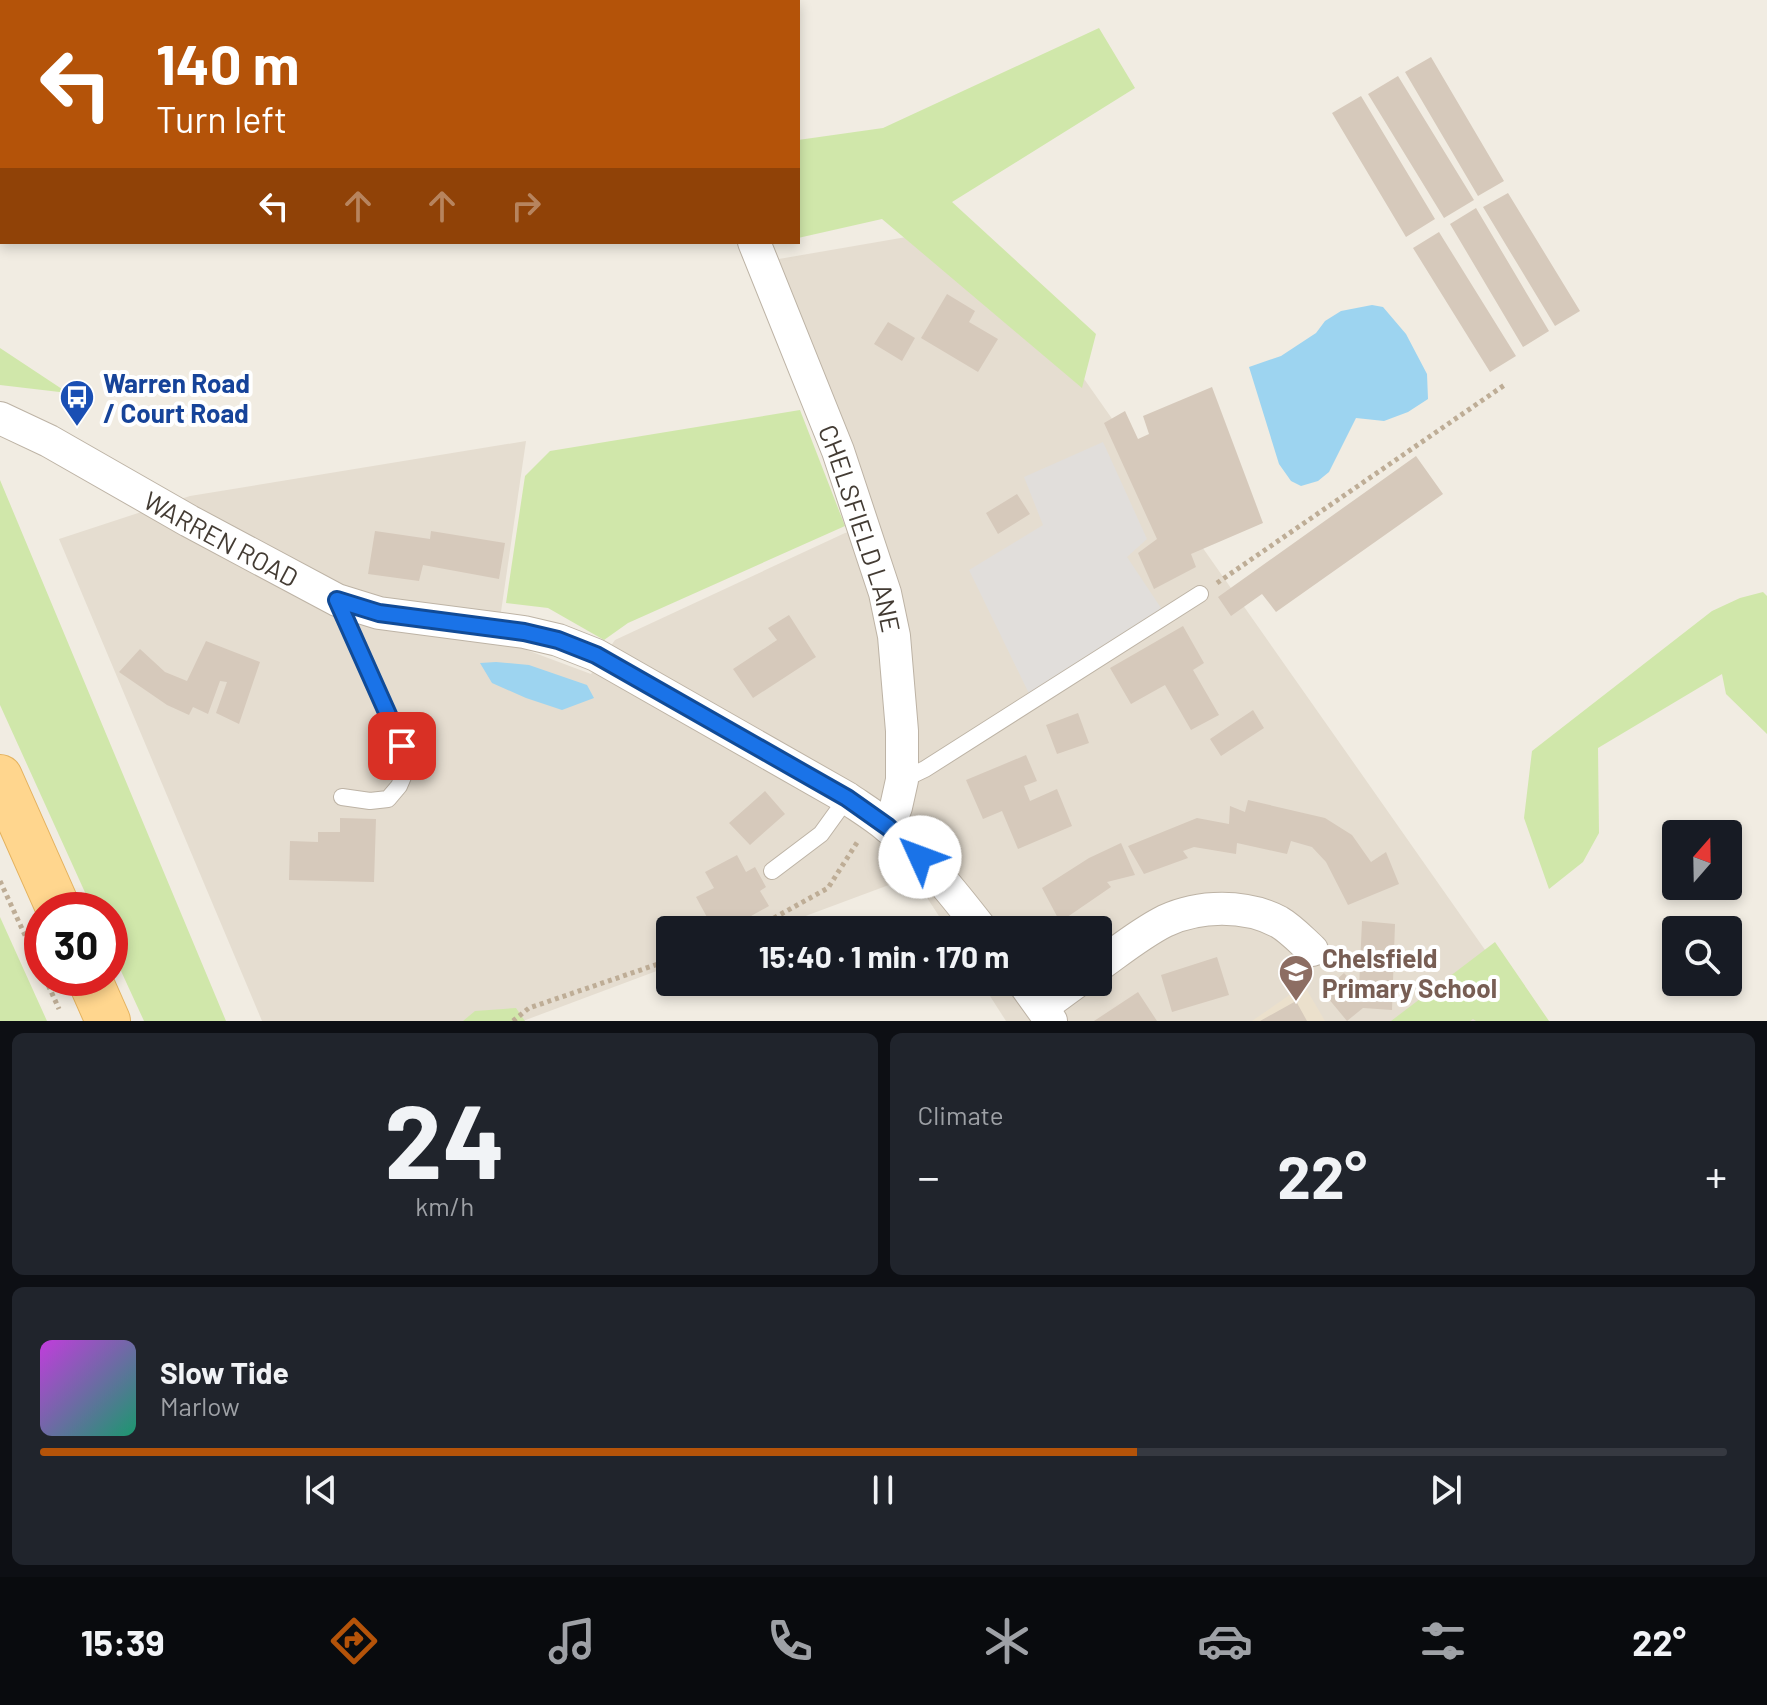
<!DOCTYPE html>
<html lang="en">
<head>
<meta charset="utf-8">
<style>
  :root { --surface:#171b24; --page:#20242c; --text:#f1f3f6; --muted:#9ea1a6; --line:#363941; --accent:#b45309 }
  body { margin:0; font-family:Barlow,sans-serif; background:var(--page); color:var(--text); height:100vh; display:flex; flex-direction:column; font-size:30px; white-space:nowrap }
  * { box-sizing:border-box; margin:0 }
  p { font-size:26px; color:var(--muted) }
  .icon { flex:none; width:44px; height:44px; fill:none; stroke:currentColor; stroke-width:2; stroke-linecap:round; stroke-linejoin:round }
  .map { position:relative; height:1021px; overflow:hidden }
  .details { display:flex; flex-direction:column; gap:12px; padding:12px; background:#0d0f14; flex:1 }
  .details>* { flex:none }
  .guide { position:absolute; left:0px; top:0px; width:800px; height:244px; box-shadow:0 4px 12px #0003; background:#b45309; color:#fff; overflow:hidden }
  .needle { width:52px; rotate:20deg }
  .fabs { position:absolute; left:1662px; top:820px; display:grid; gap:16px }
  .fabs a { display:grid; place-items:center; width:80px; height:80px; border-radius:8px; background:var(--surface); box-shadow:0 4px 12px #0003; font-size:40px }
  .speed { position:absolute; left:24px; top:892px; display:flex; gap:16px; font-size:40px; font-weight:700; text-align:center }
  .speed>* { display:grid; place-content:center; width:104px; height:104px; border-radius:50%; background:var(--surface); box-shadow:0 4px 12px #0003; line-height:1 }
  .speed .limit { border:12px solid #d22; background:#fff; color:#111 }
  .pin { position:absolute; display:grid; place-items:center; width:68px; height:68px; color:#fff; margin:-34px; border-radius:16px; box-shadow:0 4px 12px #0006 }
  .me { position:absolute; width:88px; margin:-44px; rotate:313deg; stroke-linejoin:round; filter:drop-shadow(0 0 6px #0008) }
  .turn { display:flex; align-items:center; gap:28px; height:168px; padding:0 24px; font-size:36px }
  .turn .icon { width:104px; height:104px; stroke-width:2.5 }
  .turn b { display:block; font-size:56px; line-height:68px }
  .lanes { display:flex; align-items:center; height:76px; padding:0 24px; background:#0003; justify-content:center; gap:40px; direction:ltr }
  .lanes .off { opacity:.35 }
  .big { font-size:60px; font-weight:700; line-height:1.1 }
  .details .card { flex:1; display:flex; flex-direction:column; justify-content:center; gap:12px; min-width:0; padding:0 28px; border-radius:12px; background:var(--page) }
  .details .dial { align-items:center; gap:0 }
  .dial b { font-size:104px; line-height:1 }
  .song { display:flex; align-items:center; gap:24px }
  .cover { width:96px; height:96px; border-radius:12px; background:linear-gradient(135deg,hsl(290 70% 55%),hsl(160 70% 35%)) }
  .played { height:8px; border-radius:4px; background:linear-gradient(90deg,var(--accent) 65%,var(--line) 65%) }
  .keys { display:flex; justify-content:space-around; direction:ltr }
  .heat { display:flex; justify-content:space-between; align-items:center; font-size:44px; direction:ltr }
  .details .tiles { flex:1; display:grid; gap:12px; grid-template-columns:1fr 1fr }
  .card:last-child { grid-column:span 2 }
  .trip { position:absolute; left:656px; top:916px; width:456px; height:80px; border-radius:8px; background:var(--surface); box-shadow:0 4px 12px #0003; font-weight:700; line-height:80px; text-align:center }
  .tabs { display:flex; height:128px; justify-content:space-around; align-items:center; background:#090b0e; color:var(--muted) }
  .tabs .icon { width:56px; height:56px }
  .tabs .active { color:var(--accent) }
  .tabs b { font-size:36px; color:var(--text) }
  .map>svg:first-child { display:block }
  .residential { fill:#e5ddd0 }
  .education { fill:#ebe0cc }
  .green { fill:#d0e7aa }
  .parking { fill:#e1dedb }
  .water { fill:#9dd4f0 }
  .building { fill:#d6c9bb }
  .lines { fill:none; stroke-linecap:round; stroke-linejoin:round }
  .service-casing { stroke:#bdb3a5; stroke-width:18 }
  .minor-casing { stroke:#bdb3a5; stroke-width:34 }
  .primary-casing { stroke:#e4b25e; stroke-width:46 }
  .path { stroke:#bead96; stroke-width:5; stroke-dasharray:4 4; stroke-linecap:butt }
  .service { stroke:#fff; stroke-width:16 }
  .minor { stroke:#fff; stroke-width:32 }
  .primary { stroke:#ffd68e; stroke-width:44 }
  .route-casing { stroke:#114b97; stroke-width:20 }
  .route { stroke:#1a73e8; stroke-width:14 }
  .labels { text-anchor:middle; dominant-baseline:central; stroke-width:8; stroke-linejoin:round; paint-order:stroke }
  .transit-label { font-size:26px; font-weight:bold; fill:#164399; stroke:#fff; text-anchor:start }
  .street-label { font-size:26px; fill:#433b33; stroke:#fff }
  .education-label { font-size:26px; font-weight:bold; fill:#785e54; stroke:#fff; text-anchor:start }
</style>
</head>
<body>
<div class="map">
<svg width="1767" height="1021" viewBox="0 0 1767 1021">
  <rect width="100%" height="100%" fill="#f1ece2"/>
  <path class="residential" d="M976 225 1535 1021H1006L981 982H1098V930H948L913 876 768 930H670V966L523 1021H262L59 539 190 496 526 441 497 639 591 674 615 640 845 533 878 524 773 260Z"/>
  <path class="education" d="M1304 985 1325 1021H1252Z"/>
  <path class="green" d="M1099 28 1135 88 952 202 1096 334 1082 388 882 219 798 238V140L883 128Z
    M0 348 68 393 0 385Z
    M800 410 845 526 628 623 604 640 548 608 506 603 525 476 550 451Z
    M0 481V480L226 1021H144L110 947V910H93L0 705Z
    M1763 592 1767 596V734L1726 694 1722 674 1598 748 1599 833 1583 862 1549 889 1524 818 1532 751 1712 611 1740 598Z
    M0 917 47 1021H0Z
    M1495 942 1549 1021H1476L1473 1019 1470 1021H1391Z
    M516 1008 525 1021H463L475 1011Z"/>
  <path class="parking" d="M1103 442 1147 539 1127 557 1169 620 1035 706 969 570 1043 525 1024 477Z"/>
  <path class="water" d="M1372 305 1383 307 1406 334 1427 374 1428 399 1408 412 1384 421 1356 418 1329 472 1318 481 1301 486 1291 481 1279 464 1249 367 1281 356 1316 333 1325 321 1341 311Z
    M496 662 529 665 587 685 594 698 562 710 526 698 492 683 480 663Z"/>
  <path class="building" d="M1431 57 1504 181 1478 196 1405 72Z
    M1398 76 1474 200 1444 218 1368 94Z
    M1361 96 1435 219 1406 237 1332 113Z
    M1508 193 1580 311 1555 326 1483 207Z
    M1476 208 1549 331 1523 347 1450 224Z
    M1439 232 1516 356 1490 372 1413 248Z
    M947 294 975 311 969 322 998 339 978 372 921 338Z
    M888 322 915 338 902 361 874 344Z
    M1212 387 1263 523 1191 554 1196 567 1154 589 1138 553 1157 539 1104 423 1125 411 1138 439 1149 434 1143 416Z
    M1416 456 1443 494 1276 612 1262 594 1231 616 1218 597Z
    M1017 494 1030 514 998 534 986 513Z
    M375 531 430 539 431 531 505 543 499 579 423 565 419 581 368 574Z
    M789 615 816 657 753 698 733 669 777 640 768 628Z
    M1183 626 1204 663 1193 670 1219 715 1191 730 1165 685 1131 704 1110 668Z
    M206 641 260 662 239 724 216 713 227 682 220 681 208 714 193 707 189 715 167 705 119 672 140 649 165 672 187 681Z
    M1253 710 1264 728 1221 756 1210 739Z
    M1078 713 1089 743 1057 754 1046 725Z
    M1026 755 1037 781 1024 786 1030 801 1057 789 1072 826 1018 849 1002 811 983 819 966 780Z
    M765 791 785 814 750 845 729 823Z
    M1248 800 1325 818 1352 835 1371 862 1386 852 1399 884 1348 905 1326 862 1312 847 1291 841 1287 854 1237 843 1236 854 1194 847 1183 851 1188 858 1144 874 1128 846 1197 818 1229 824 1230 806 1245 812Z
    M340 818 376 819 374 882 289 880 290 841 318 842V832H340Z
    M1121 843 1135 875 1107 882 1111 887 1060 922 1042 888 1089 858Z
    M737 855 746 872 755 867 766 887 760 891 769 906 726 930H714L696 897 714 888 705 872Z
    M1362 921 1395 924 1392 1010 1363 1008 1347 1021 1323 992 1344 973 1359 989Z
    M1217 957 1229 995 1172 1012 1161 975Z
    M1138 992 1157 1021H1094Z
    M1296 1001 1307 1021H1260Z"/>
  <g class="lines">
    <g class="service-casing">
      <path id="service" d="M338 602 402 746 405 772 399 786 388 799 370 801 342 797
        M902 780 925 769 1200 594
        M772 871 821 834 847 798"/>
    </g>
    <g class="minor-casing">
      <g id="minor">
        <path d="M705 0V2"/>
        <path id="s1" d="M754 242 838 451 885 593 894 636 902 731V780L896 807 888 827"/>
        <path id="s2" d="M0 418 49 441 189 521 337 600 379 613 524 632 558 640 596 655 847 798C860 807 875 816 888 827 924 856 954 894 982 930"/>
        <path d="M1098 966C1119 951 1141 933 1165 921 1199 905 1245 904 1279 922 1291 929 1301 940 1312 950"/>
        <path d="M1023 982 1051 1021"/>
        <path d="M1042 1007 1076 982"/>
      </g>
    </g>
    <g class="primary-casing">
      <path id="primary" d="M0 777 59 910
        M89 978 108 1021"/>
    </g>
    <path class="path" d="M1217 583 1506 384
      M0 881 42 972
      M744 930 772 919 828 888 858 841
      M45 978 59 1009
      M513 1021 529 1008 670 960"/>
    <use href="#service" class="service"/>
    <use href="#minor" class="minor"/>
    <use href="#primary" class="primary"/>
  </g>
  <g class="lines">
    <g class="route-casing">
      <path id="route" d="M402 746 337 600 379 613 524 632 558 640 596 655 847 798 888 827 920 857"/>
    </g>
    <use href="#route" class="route"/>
  </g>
  <defs>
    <g id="bus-pin" transform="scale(1.8)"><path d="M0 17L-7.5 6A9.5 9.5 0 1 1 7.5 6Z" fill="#1a4fb4" stroke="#fff"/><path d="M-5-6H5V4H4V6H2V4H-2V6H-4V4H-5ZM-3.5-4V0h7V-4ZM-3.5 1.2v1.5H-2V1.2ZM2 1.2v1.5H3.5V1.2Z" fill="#fff"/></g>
    <g id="school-pin" transform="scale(1.8)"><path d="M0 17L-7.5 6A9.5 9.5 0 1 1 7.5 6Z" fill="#8d6e63" stroke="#fff"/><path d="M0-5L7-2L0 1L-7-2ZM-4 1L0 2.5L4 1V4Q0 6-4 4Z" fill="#fff"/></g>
  </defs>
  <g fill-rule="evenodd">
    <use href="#bus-pin" x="77" y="397"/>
    <use href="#school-pin" x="1296" y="972"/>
  </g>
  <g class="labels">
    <g class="transit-label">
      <text x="103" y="382">Warren Road<tspan x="103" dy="30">/ Court Road</tspan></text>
    </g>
    <g class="street-label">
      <text stroke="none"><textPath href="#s1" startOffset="306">CHELSFIELD LANE</textPath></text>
      <text stroke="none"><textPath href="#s2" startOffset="252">WARREN ROAD</textPath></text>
    </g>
    <g class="education-label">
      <text x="1322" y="957">Chelsfield<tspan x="1322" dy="30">Primary School</tspan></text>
    </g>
  </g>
</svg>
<div class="fabs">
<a><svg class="needle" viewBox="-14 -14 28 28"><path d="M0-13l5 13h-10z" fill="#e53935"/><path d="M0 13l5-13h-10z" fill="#9ea1a6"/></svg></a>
<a><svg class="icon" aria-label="search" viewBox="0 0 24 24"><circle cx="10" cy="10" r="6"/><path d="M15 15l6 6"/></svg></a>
</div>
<div class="speed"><div class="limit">30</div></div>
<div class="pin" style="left:402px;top:746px;background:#d93025"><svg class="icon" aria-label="arrive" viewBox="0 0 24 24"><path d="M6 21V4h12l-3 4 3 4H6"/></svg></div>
<svg class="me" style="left:920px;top:857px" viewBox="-20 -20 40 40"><circle r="19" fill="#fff"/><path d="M0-13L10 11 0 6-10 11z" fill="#1a73e8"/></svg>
<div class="trip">15:40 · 1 min · 170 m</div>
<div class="guide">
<div class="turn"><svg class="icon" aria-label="left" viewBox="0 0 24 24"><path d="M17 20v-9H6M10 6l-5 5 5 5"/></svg><div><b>140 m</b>Turn left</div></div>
<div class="lanes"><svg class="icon" aria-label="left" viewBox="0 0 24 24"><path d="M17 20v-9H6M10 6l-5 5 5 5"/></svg><svg class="icon off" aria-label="ahead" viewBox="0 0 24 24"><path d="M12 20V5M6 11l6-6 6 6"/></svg><svg class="icon off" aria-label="ahead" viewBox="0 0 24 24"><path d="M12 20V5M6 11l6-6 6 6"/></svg><svg class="icon off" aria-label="right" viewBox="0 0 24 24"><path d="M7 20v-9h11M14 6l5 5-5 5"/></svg></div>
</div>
</div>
<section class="details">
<div class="tiles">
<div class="card dial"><b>24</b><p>km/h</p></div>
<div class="card"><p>Climate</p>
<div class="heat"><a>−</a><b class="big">22°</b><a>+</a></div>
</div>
<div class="card">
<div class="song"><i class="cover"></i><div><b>Slow Tide</b><p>Marlow</p></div></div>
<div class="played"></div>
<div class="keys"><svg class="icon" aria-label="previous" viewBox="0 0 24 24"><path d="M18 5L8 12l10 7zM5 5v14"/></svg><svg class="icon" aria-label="pause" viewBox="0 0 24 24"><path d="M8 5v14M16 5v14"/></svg><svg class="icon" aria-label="next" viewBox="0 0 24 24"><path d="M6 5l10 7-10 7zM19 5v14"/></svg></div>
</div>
</div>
</section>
<nav class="tabs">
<b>15:39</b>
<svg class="icon active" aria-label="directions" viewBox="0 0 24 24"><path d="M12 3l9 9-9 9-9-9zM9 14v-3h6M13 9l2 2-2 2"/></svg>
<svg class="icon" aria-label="music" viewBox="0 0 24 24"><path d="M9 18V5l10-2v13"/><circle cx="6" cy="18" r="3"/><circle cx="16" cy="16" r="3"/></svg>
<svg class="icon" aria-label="phone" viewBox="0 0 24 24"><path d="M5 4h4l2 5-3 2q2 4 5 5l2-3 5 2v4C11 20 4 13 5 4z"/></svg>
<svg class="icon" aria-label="climate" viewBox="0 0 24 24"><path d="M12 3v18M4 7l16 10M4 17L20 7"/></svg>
<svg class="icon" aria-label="car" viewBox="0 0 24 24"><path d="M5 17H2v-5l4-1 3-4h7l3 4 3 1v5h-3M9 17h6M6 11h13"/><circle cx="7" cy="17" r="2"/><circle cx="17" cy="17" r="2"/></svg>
<svg class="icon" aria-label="filters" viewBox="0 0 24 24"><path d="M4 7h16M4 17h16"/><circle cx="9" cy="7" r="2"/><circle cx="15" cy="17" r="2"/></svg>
<b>22°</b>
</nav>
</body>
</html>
